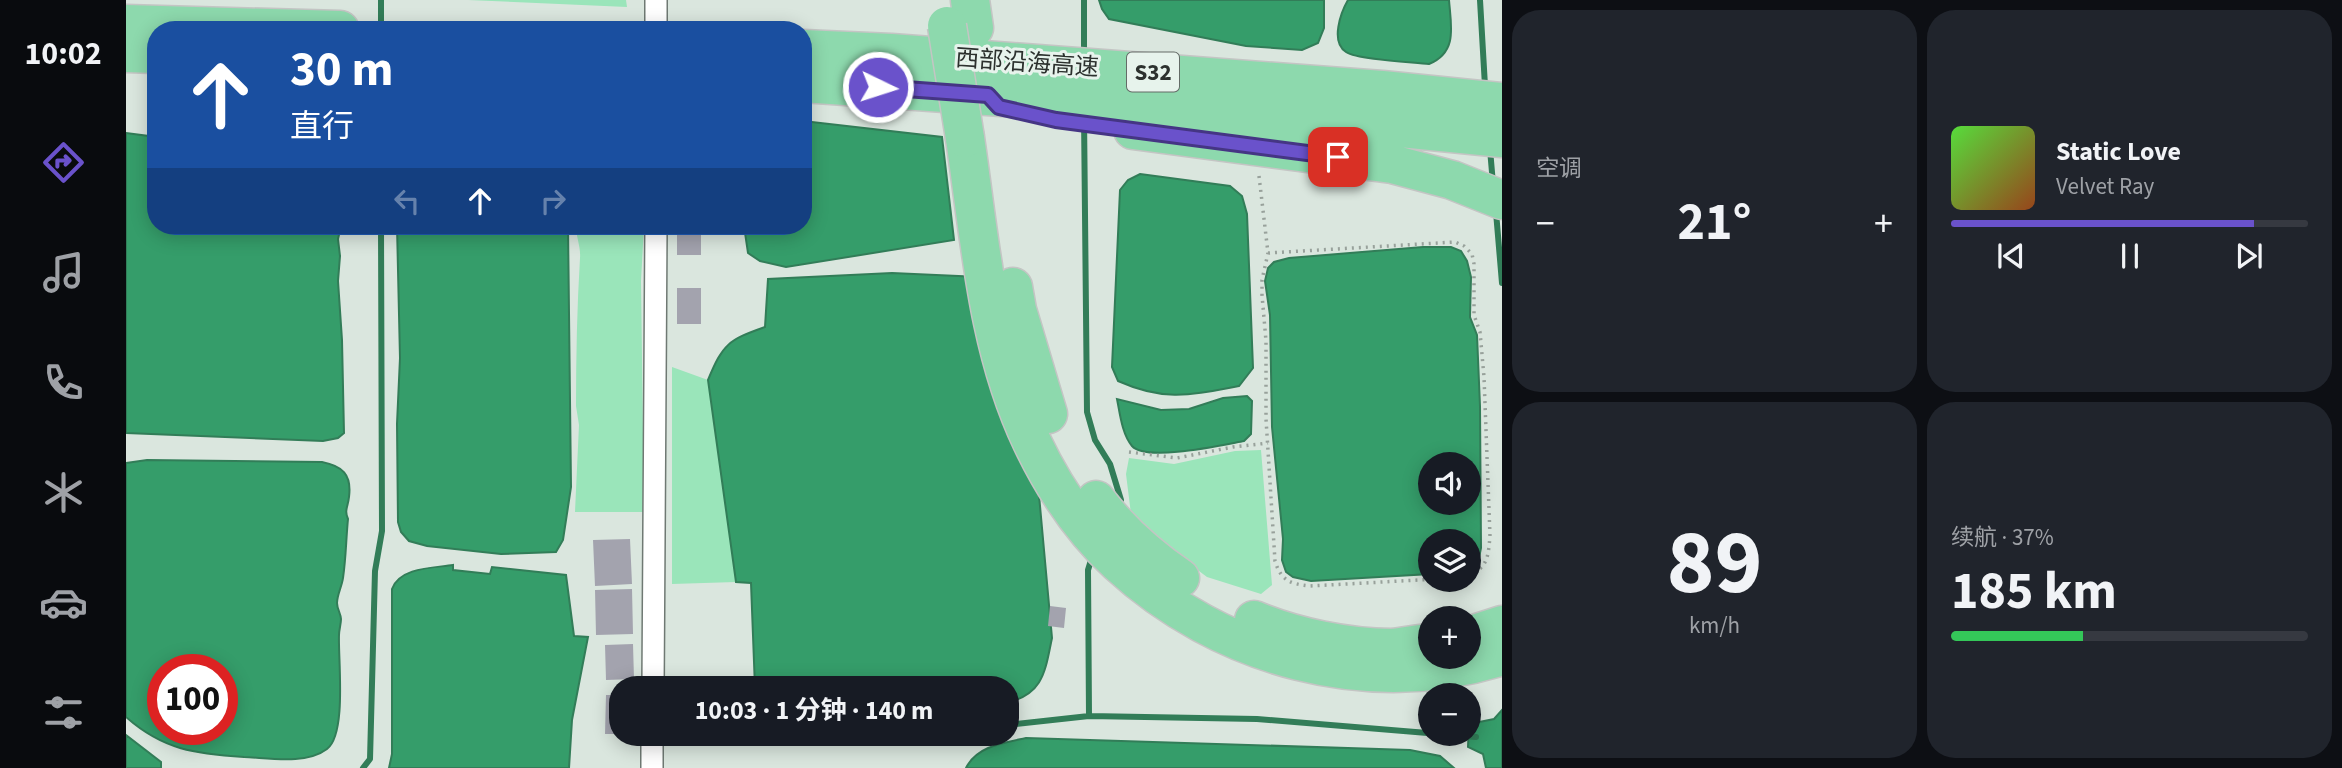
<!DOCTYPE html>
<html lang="zh">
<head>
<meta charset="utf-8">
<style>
  :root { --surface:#171b24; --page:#20242c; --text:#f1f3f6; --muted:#9ea1a6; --line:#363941; --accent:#6a52cb }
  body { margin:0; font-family:"Source Sans 3","Noto Sans SC",sans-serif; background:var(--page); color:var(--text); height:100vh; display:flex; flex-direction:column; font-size:26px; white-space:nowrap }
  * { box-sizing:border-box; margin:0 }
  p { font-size:23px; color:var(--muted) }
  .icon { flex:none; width:38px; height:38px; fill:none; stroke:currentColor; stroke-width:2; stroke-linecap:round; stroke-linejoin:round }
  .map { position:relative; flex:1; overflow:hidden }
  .panel { display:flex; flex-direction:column; gap:10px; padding:10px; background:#0d0f14; width:840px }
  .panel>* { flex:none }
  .banner { position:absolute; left:21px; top:21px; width:665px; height:214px; border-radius:28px; box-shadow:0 4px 18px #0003; background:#1a4fa0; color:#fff; overflow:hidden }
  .buttons { position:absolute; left:1292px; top:452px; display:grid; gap:14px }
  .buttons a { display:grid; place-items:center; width:63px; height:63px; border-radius:50%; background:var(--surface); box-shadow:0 4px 18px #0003; font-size:35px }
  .speed { position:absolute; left:21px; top:654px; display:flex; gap:14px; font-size:35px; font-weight:700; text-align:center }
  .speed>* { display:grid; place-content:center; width:91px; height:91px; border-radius:50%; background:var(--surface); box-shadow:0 4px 18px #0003; line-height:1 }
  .speed .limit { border:10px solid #d22; background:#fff; color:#111 }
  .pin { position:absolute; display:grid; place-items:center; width:60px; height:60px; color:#fff; margin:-30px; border-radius:14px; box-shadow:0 4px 10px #0006 }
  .me { position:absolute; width:77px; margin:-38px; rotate:94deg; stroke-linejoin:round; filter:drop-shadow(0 0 5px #0008) }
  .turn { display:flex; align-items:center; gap:24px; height:147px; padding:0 28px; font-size:32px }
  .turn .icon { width:91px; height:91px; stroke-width:2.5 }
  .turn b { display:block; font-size:49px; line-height:60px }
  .lanes { display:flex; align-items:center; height:66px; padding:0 28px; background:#0003; justify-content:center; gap:35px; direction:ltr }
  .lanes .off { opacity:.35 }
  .big { font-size:52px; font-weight:700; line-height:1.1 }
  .panel .tile { flex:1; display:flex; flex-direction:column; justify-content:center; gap:10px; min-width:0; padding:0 24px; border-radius:28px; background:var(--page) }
  .panel .dial { align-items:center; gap:0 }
  .dial b { font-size:91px; line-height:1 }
  .song { display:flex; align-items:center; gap:21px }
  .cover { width:84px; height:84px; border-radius:10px; background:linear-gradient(135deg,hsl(110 70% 55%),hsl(20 70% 35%)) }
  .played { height:7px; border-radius:4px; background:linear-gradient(90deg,var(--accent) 85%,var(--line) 85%) }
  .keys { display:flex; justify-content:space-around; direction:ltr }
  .heat { display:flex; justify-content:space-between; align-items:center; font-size:38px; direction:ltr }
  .charge { height:10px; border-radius:5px; background:linear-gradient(90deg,#34c759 37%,var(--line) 0) }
  .panel .tiles { flex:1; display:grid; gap:10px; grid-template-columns:repeat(2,1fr) }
  .trip { position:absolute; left:483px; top:676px; width:410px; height:70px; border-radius:28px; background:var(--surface); box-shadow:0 4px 18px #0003; font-weight:700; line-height:70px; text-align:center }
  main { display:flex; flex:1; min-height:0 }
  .tab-bar { display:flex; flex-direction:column; width:126px; justify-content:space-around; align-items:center; background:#090b0e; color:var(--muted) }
  .tab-bar .icon { width:49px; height:49px }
  .tab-bar .current { color:var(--accent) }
  .tab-bar b { font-size:32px; color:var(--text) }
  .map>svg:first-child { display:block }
  .green { fill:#9ae5ba }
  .water { fill:#359d6a; stroke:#327d58; stroke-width:2; fill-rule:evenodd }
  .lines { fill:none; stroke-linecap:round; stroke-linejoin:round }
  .stream { stroke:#327d58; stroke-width:6 }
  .building { fill:#a3a3ae }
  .street-casing { stroke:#6f7973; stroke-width:24 }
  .highway-casing { stroke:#c4c5c4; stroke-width:41 }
  .path { stroke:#98a19b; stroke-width:3.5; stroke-dasharray:2 5; stroke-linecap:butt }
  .street { stroke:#fff; stroke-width:21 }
  .highway { stroke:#8dd9ad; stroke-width:38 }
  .highway-bridge-casing { stroke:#c4c5c4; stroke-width:41; stroke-linecap:butt }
  .highway-bridge { stroke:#8dd9ad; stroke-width:38 }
  .route-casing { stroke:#453584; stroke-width:18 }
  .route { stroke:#6a52cb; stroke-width:12 }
  .labels { text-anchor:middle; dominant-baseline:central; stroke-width:6; stroke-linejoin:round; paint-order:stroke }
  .shield { fill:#e7f3ec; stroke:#646b67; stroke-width:2 }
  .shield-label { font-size:23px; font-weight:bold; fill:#2c312e }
  .street-label { font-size:24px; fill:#2c312e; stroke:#e7f3ec }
</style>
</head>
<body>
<main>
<nav class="tab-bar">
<b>10:02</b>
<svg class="icon current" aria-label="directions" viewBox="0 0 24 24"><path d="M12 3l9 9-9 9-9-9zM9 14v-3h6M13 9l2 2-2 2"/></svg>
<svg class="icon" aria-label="music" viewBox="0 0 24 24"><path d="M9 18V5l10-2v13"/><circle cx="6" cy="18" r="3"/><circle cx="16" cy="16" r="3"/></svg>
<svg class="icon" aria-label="phone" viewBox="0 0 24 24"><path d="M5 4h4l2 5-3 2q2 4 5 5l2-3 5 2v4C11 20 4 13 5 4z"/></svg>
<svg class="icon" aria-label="climate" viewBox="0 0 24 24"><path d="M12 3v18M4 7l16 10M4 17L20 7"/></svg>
<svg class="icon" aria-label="car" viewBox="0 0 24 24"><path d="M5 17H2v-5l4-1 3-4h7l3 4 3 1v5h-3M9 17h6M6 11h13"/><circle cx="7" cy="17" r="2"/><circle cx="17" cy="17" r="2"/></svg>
<svg class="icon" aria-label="filters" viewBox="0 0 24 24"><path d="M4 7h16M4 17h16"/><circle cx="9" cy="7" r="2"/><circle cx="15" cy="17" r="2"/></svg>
</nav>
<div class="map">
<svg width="1376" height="768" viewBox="0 0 1376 768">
  <rect width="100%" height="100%" fill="#dae6de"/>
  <path class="green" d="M342 0H500L501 7Z
    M450 226H518L515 281 518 512H449L453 425 450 406C450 356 451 307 454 258 455 247 450 237 450 226Z
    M546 367 582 380 610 582 546 584Z
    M1135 450 1146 585 1135 594 1081 577 1037 544 1005 514 1000 474 1003 458 1048 464 1109 451Z"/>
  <path class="water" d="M973 0H1198V28L1192 43 1176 50 1120 46 983 19 976 9Z
    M1222 0H1323C1325 26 1332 52 1303 64 1286 62 1232 60 1220 52 1204 42 1215 12 1222 0Z
    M677 121 816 137 828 240 660 267 634 261 622 253 618 226H677Z
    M0 133 30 137V226H215L212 239 214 256 212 281 216 340 218 433 212 438 197 441 0 433Z
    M1014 174 1104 186 1116 196 1121 214 1127 368 1113 386C1065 395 1039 402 992 381L986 367 994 190 1002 180Z
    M271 226H442L445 487 437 540 430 552 375 554 301 546 283 541 275 532 272 522 271 424 274 358Z
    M1297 247H1325L1335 251 1341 261 1345 277 1344 317 1351 335 1354 406 1355 548 1352 563 1342 571V541H1304V574L1185 581 1167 577 1160 572 1156 560 1157 539 1146 427 1144 315 1139 281 1142 268 1148 262 1163 258ZM1304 464H1342V502H1304Z
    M766 273 854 277 901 363 926 638C919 671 918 694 880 703V688H629L625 583 610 582 582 380C597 344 602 340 639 327L642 279Z
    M1121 396 1126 401 1125 434 1118 441C1096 445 1020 462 1006 446 996 434 994 414 991 399L1035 410 1063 409 1097 398Z
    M21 460 196 462C216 466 226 474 223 497 222 507 218 510 222 519 220 539 220 558 217 578 216 586 211 595 211 603 211 609 215 614 215 619 215 624 213 630 213 635 212 659 221 734 201 749 180 765 143 758 118 757 70 754 37 750 0 717V463ZM37 670H96V730H37Z
    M327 565V570L364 574 366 567 440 575 448 636 462 637 446 720 443 768H263L266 754V589C274 567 308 568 327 565Z
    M1376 710V768H1360L1357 754 1342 747 1343 724 1368 719Z
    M0 735 35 762V768H0Z
    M900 738 1284 750 1314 756 1328 768H840C851 746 877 743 900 738Z"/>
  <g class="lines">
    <path class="stream" d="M255 0V30
      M958 0V55
      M1354 0 1359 86
      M958 115 961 412 969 440 984 464 995 500 993 506
      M1364 149 1367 184
      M1370 212 1376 283
      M963 716 962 570 966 557
      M880 725 963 716 1131 719 1350 737
      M779 737 812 733
      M237 768 244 759 249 571 256 531 255 226"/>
  </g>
  <path class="building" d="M551 226H575V255H551Z
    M551 288H575V324H551Z
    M504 539 506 584 469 586 467 540Z
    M506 589 507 634 470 635 469 590Z
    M924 606 940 608 938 628 922 626Z
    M507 644 508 679 480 680 479 645Z
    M480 695H495V734H479Z"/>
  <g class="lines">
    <g class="street-casing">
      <path id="street" d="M530 30V0
        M527 688 530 226
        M526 768V733"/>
    </g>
    <g class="highway-casing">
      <path id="highway" d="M844 0 848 28
        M0 24 214 30
        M677 49 765 53 1256 90 1376 102
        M0 53 30 54
        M677 83 1174 118 1376 138
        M1007 130 1266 164 1326 180 1376 200
        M839 138C854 239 861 348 906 442 927 486 956 530 992 563 1094 657 1243 699 1376 656
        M887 287 891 310 922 414
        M970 500C993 530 1023 557 1054 578
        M1128 620C1169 637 1221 648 1266 648 1278 647 1291 644 1304 643
        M1342 636 1376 625"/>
    </g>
    <path class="path" d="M1133 176 1142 253 1136 280V295L1140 341V419L1149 561C1155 581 1165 584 1184 586L1311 579
      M1142 253 1329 242 1338 246 1346 254 1348 264V315L1354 332 1358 377 1364 536C1362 558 1362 566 1342 577
      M1003 452 1051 458 1107 447 1142 443"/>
    <use href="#street" class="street"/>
    <use href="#highway" class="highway"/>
    <g class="highway-bridge-casing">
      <path id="highway-bridge" d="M821 26 839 138"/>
    </g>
    <use href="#highway-bridge" class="highway-bridge"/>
  </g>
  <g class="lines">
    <g class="route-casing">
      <path id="route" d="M752 87 862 95 873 107 930 120 1212 157"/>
    </g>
    <use href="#route" class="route"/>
  </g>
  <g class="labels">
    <rect class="shield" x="1001" y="52.5" width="52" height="39" rx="5"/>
    <g class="shield-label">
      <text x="1027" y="72">S32</text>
    </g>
    <g class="street-label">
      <text transform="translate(901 63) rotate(4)">西部沿海高速</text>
    </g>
  </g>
</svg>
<div class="buttons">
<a><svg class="icon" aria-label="sound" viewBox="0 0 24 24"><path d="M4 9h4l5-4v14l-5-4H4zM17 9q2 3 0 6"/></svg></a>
<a><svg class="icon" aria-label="layers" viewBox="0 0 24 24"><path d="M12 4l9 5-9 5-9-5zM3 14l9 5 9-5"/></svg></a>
<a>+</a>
<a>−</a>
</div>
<div class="speed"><div class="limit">100</div></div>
<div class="pin" style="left:1212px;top:157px;background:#d93025"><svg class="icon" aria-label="arrive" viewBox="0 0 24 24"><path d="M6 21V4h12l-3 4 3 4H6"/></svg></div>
<svg class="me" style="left:752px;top:87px" viewBox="-20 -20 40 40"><circle r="17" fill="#6a52cb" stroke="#fff" stroke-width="3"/><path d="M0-11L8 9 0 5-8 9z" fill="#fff"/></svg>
<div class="trip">10:03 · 1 分钟 · 140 m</div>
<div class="banner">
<div class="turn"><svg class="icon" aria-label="ahead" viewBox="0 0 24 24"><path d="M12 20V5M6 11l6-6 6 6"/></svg><div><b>30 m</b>直行</div></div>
<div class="lanes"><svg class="icon off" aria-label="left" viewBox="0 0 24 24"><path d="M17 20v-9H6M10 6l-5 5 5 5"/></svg><svg class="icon" aria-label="ahead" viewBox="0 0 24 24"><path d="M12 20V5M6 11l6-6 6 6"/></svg><svg class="icon off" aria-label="right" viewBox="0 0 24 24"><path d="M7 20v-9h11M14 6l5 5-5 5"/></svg></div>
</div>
</div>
<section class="panel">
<div class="tiles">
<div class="tile"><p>空调</p>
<div class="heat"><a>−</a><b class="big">21°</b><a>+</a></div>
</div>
<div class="tile">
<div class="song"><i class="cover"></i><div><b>Static Love</b><p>Velvet Ray</p></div></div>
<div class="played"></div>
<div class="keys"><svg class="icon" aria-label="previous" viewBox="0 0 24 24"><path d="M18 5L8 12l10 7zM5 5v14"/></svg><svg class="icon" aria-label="pause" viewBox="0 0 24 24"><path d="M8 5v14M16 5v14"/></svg><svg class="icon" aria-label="next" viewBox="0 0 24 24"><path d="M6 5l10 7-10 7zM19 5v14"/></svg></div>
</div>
<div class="tile dial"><b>89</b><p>km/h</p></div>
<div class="tile"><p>续航 · 37%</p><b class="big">185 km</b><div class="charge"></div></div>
</div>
</section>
</main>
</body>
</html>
